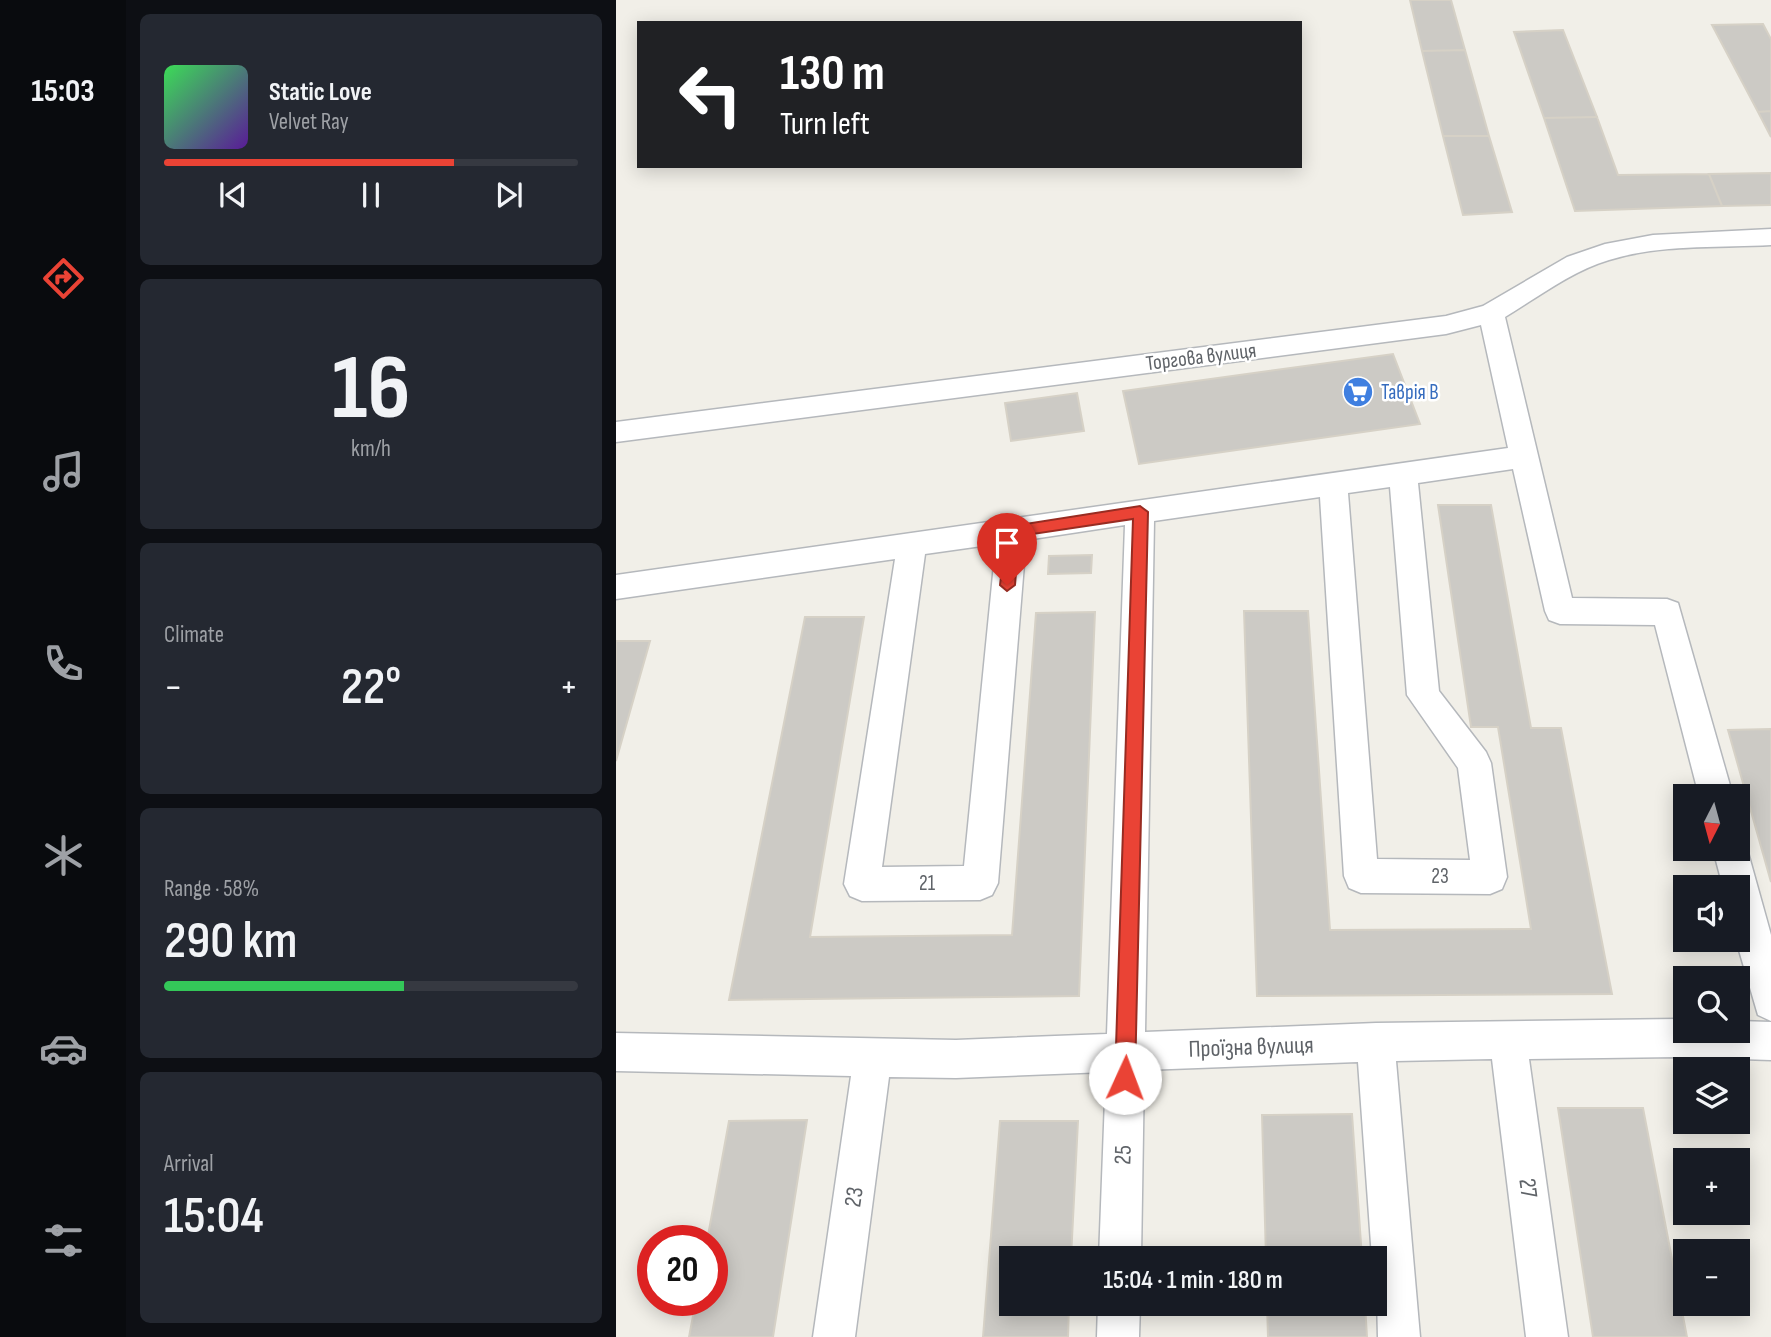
<!DOCTYPE html>
<html lang="en">
<head>
<meta charset="utf-8">
<style>
  :root { --surface:#171b24; --page:#242831; --text:#f1f3f6; --muted:#9ea1a6; --line:#363941; --accent:#ea4335 }
  body { margin:0; font-family:"Sofia Sans Condensed",sans-serif; background:var(--page); color:var(--text); height:100vh; display:flex; flex-direction:column; font-size:26px; white-space:nowrap }
  * { box-sizing:border-box; margin:0 }
  p { font-size:23px; color:var(--muted) }
  .icon { flex:none; width:38px; height:38px; fill:none; stroke:currentColor; stroke-width:2; stroke-linecap:round; stroke-linejoin:round }
  .map { position:relative; flex:1; overflow:hidden }
  .sheet { display:flex; flex-direction:column; gap:14px; padding:14px; background:#0d0f14; width:490px }
  .sheet>* { flex:none }
  .banner { position:absolute; left:21px; top:21px; width:665px; height:147px; border-radius:0px; box-shadow:0 4px 18px #0003; background:#202124; color:#fff; overflow:hidden }
  .needle { width:46px; rotate:186deg }
  .fabs { position:absolute; left:1057px; top:784px; display:grid; gap:14px }
  .fabs a { display:grid; place-items:center; width:77px; height:77px; border-radius:0px; background:var(--surface); box-shadow:0 4px 18px #0003; font-size:35px }
  .speed { position:absolute; left:21px; top:1225px; display:flex; gap:14px; font-size:35px; font-weight:700; text-align:center }
  .speed>* { display:grid; place-content:center; width:91px; height:91px; border-radius:50%; background:var(--surface); box-shadow:0 4px 18px #0003; line-height:1 }
  .speed .limit { border:10px solid #d22; background:#fff; color:#111 }
  .pin { position:absolute; display:grid; place-items:center; width:60px; height:60px; color:#fff; margin:-72px -30px; border-radius:50% 50% 50% 0; rotate:-45deg; box-shadow:0 0 7px #0007 }
  .pin .icon { rotate:45deg }
  .me { position:absolute; width:77px; margin:-38px; rotate:2deg; stroke-linejoin:round; filter:drop-shadow(0 0 5px #0008) }
  .turn { display:flex; align-items:center; gap:24px; height:147px; padding:0 28px; font-size:32px }
  .turn .icon { width:91px; height:91px; stroke-width:2.5 }
  .turn b { display:block; font-size:49px; line-height:60px }
  .big { font-size:52px; font-weight:600; line-height:1.1 }
  .sheet .widget { flex:1; display:flex; flex-direction:column; justify-content:center; gap:10px; min-width:0; padding:0 24px; border-radius:10px; background:var(--page) }
  .sheet .dial { align-items:center; gap:0 }
  .dial b { font-size:91px; line-height:1 }
  .song { display:flex; align-items:center; gap:21px }
  .cover { width:84px; height:84px; border-radius:10px; background:linear-gradient(135deg,hsl(130 70% 55%),hsl(270 70% 35%)) }
  .played { height:7px; border-radius:4px; background:linear-gradient(90deg,var(--accent) 70%,var(--line) 70%) }
  .keys { display:flex; justify-content:space-around; direction:ltr }
  .heat { display:flex; justify-content:space-between; align-items:center; font-size:38px; direction:ltr }
  .charge { height:10px; border-radius:5px; background:linear-gradient(90deg,#34c759 58%,var(--line) 0) }
  .trip { position:absolute; left:383px; top:1246px; width:388px; height:70px; border-radius:0px; background:var(--surface); box-shadow:0 4px 18px #0003; font-weight:600; line-height:70px; text-align:center }
  main { display:flex; flex:1; min-height:0 }
  .tab-bar { display:flex; flex-direction:column; width:126px; justify-content:space-around; align-items:center; background:#090b0e; color:var(--muted) }
  .tab-bar .icon { width:49px; height:49px }
  .tab-bar .active { color:var(--accent) }
  .tab-bar b { font-size:32px; color:var(--text) }
  .map>svg:first-child { display:block }
  .building { fill:#cccac5; stroke:#d6d1c6; stroke-width:2 }
  .lines { fill:none; stroke-linecap:round; stroke-linejoin:round }
  .minor-casing { stroke:#b5b8bc; stroke-width:3 }
  .minor { fill:#fff; fill-rule:evenodd }
  .route { fill:#ea4335; stroke:#982c22; stroke-width:2 }
  .labels { text-anchor:middle; dominant-baseline:central; stroke-width:5; stroke-linejoin:round; paint-order:stroke }
  .street-label { font-size:21px; fill:#5f6368; stroke:#fff }
  .shop-label { font-size:21px; fill:#366cbe; stroke:#fff; text-anchor:start }
  .near-street-label { font-size:24px; fill:#5f6368; stroke:#fff }
</style>
</head>
<body>
<main>
<nav class="tab-bar">
<b>15:03</b>
<svg class="icon active" aria-label="directions" viewBox="0 0 24 24"><path d="M12 3l9 9-9 9-9-9zM9 14v-3h6M13 9l2 2-2 2"/></svg>
<svg class="icon" aria-label="music" viewBox="0 0 24 24"><path d="M9 18V5l10-2v13"/><circle cx="6" cy="18" r="3"/><circle cx="16" cy="16" r="3"/></svg>
<svg class="icon" aria-label="phone" viewBox="0 0 24 24"><path d="M5 4h4l2 5-3 2q2 4 5 5l2-3 5 2v4C11 20 4 13 5 4z"/></svg>
<svg class="icon" aria-label="climate" viewBox="0 0 24 24"><path d="M12 3v18M4 7l16 10M4 17L20 7"/></svg>
<svg class="icon" aria-label="car" viewBox="0 0 24 24"><path d="M5 17H2v-5l4-1 3-4h7l3 4 3 1v5h-3M9 17h6M6 11h13"/><circle cx="7" cy="17" r="2"/><circle cx="17" cy="17" r="2"/></svg>
<svg class="icon" aria-label="filters" viewBox="0 0 24 24"><path d="M4 7h16M4 17h16"/><circle cx="9" cy="7" r="2"/><circle cx="15" cy="17" r="2"/></svg>
</nav>
<section class="sheet">
<div class="widget">
<div class="song"><i class="cover"></i><div><b>Static Love</b><p>Velvet Ray</p></div></div>
<div class="played"></div>
<div class="keys"><svg class="icon" aria-label="previous" viewBox="0 0 24 24"><path d="M18 5L8 12l10 7zM5 5v14"/></svg><svg class="icon" aria-label="pause" viewBox="0 0 24 24"><path d="M8 5v14M16 5v14"/></svg><svg class="icon" aria-label="next" viewBox="0 0 24 24"><path d="M6 5l10 7-10 7zM19 5v14"/></svg></div>
</div>
<div class="widget dial"><b>16</b><p>km/h</p></div>
<div class="widget"><p>Climate</p>
<div class="heat"><a>−</a><b class="big">22°</b><a>+</a></div>
</div>
<div class="widget"><p>Range · 58%</p><b class="big">290 km</b><div class="charge"></div></div>
<div class="widget"><p>Arrival</p><b class="big">15:04</b></div>
</section>
<div class="map">
<svg width="1155" height="1337" viewBox="0 0 1155 1337">
  <rect width="100%" height="100%" fill="#f1efe8"/>
  <path class="building" d="M794 0H835L849 50 806 51Z
    M1147 24 1155 39V111L1142 112 1096 25Z
    M947 30 981 117 928 118 898 32Z
    M849 50 873 136H827L806 51Z
    M1155 111V137L1142 112Z
    M981 117 1002 175 1093 174 1106 206 959 211 928 118Z
    M827 136H873L896 212 847 215Z
    M1155 173V205L1106 206 1093 174Z
    M777 354 804 424 523 464 507 391Z
    M461 393 468 431 395 441 389 403Z
    M822 505H875L915 728H945L996 994 641 996 628 611H692L714 930 915 929 882 727H855Z
    M476 555 475 573 432 574 433 556Z
    M479 612 463 996 113 1000 189 617H248L194 937 396 935 420 613Z
    M0 641H34L0 761Z
    M1155 729V882L1112 730Z
    M942 1108H1027L1071 1337H977Z
    M736 1114 746 1258H650L646 1115Z
    M191 1120 157 1337H73L80 1300H96V1241H91L113 1121Z
    M384 1121H462L455 1258H396V1304H453L452 1337H367Z
    M651 1304H749L751 1337H652Z"/>
  <g class="lines">
    <g class="minor-casing">
      <path id="minor" d="M1155 229V245C1102 248 1044 244 993 260 956 271 922 297 889 317L956 598 1051 599 1062 603 1117 796H1083L1039 625 944 624 933 620 929 611 897 469 802 483 823 691 870 752 875 763 891 877 886 889 874 894 745 893 733 888 728 876 704 497 538 521 529 1032 760 1023 1061 1019H1069V1031H1122V1021L1155 1022V1060L1061 1057 913 1059 952 1337H910L876 1059 780 1061 804 1337H762L760 1258H756L742 1062 528 1070 525 1258H483L490 1072 340 1078 273 1077 239 1337H197L235 1076 0 1071V1033L340 1040 491 1034 509 525 410 540 382 883 376 895 364 900 246 901 234 896 228 884 279 559 0 599V575L892 448 865 325 830 334 0 442V422L830 316 867 306 951 257 989 244 1037 235ZM774 487 791 695 842 768 854 860 761 859 732 493ZM380 544 348 866 266 867 309 554Z
        M1122 836 1126 838 1131 849 1155 935V1021L1142 1015 1120 940 1122 887H1107L1097 849H1122Z
        M482 1304H524L523 1337H481Z"/>
    </g>
    <use href="#minor" class="minor"/>
  </g>
  <path class="route" d="M524 506 532 512 519 1078 516 1085 509 1088 502 1085 499 1078 517 519 403 536 399 585 391 591 384 585 391 527Z"/>
  <defs>
    <g id="supermarket-disc" transform="scale(1.575)"><circle r="9.5" fill="#3f7fe0" stroke="#fff"/><path d="M-6-5.5h2.5l.6 2H6L4.5 2H-2.5L-4.4-4H-6ZM-1.5 3.2a1.3 1.3 0 1 0 .1 0ZM3 3.2a1.3 1.3 0 1 0 .1 0Z" fill="#fff"/></g>
  </defs>
  <g fill-rule="evenodd">
    <use href="#supermarket-disc" x="742" y="392"/>
  </g>
  <g class="labels">
    <g class="street-label">
      <text transform="translate(585 357) rotate(-7)">Торгова вулиця</text>
      <text x="824" y="876">23</text>
      <text x="311" y="883">21</text>
    </g>
    <g class="shop-label">
      <text x="765" y="392">Таврія В</text>
    </g>
    <g class="near-street-label">
      <text transform="translate(635 1047) rotate(-2)">Проїзна вулиця</text>
      <text transform="translate(507 1155) rotate(-88)">25</text>
      <text transform="translate(912 1188) rotate(82)">27</text>
      <text transform="translate(238 1197) rotate(-82)">23</text>
    </g>
  </g>
</svg>
<div class="fabs">
<a><svg class="needle" viewBox="-14 -14 28 28"><path d="M0-13l5 13h-10z" fill="#e53935"/><path d="M0 13l5-13h-10z" fill="#9ea1a6"/></svg></a>
<a><svg class="icon" aria-label="sound" viewBox="0 0 24 24"><path d="M4 9h4l5-4v14l-5-4H4zM17 9q2 3 0 6"/></svg></a>
<a><svg class="icon" aria-label="search" viewBox="0 0 24 24"><circle cx="10" cy="10" r="6"/><path d="M15 15l6 6"/></svg></a>
<a><svg class="icon" aria-label="layers" viewBox="0 0 24 24"><path d="M12 4l9 5-9 5-9-5zM3 14l9 5 9-5"/></svg></a>
<a>+</a>
<a>−</a>
</div>
<div class="speed"><div class="limit">20</div></div>
<div class="pin" style="left:391px;top:585px;background:#d93025"><svg class="icon" aria-label="arrive" viewBox="0 0 24 24"><path d="M6 21V4h12l-3 4 3 4H6"/></svg></div>
<svg class="me" style="left:509px;top:1078px" viewBox="-20 -20 40 40"><circle r="19" fill="#fff"/><path d="M0-13L10 11 0 6-10 11z" fill="#ea4335"/></svg>
<div class="trip">15:04 · 1 min · 180 m</div>
<div class="banner">
<div class="turn"><svg class="icon" aria-label="left" viewBox="0 0 24 24"><path d="M17 20v-9H6M10 6l-5 5 5 5"/></svg><div><b>130 m</b>Turn left</div></div>
</div>
</div>
</main>
</body>
</html>
